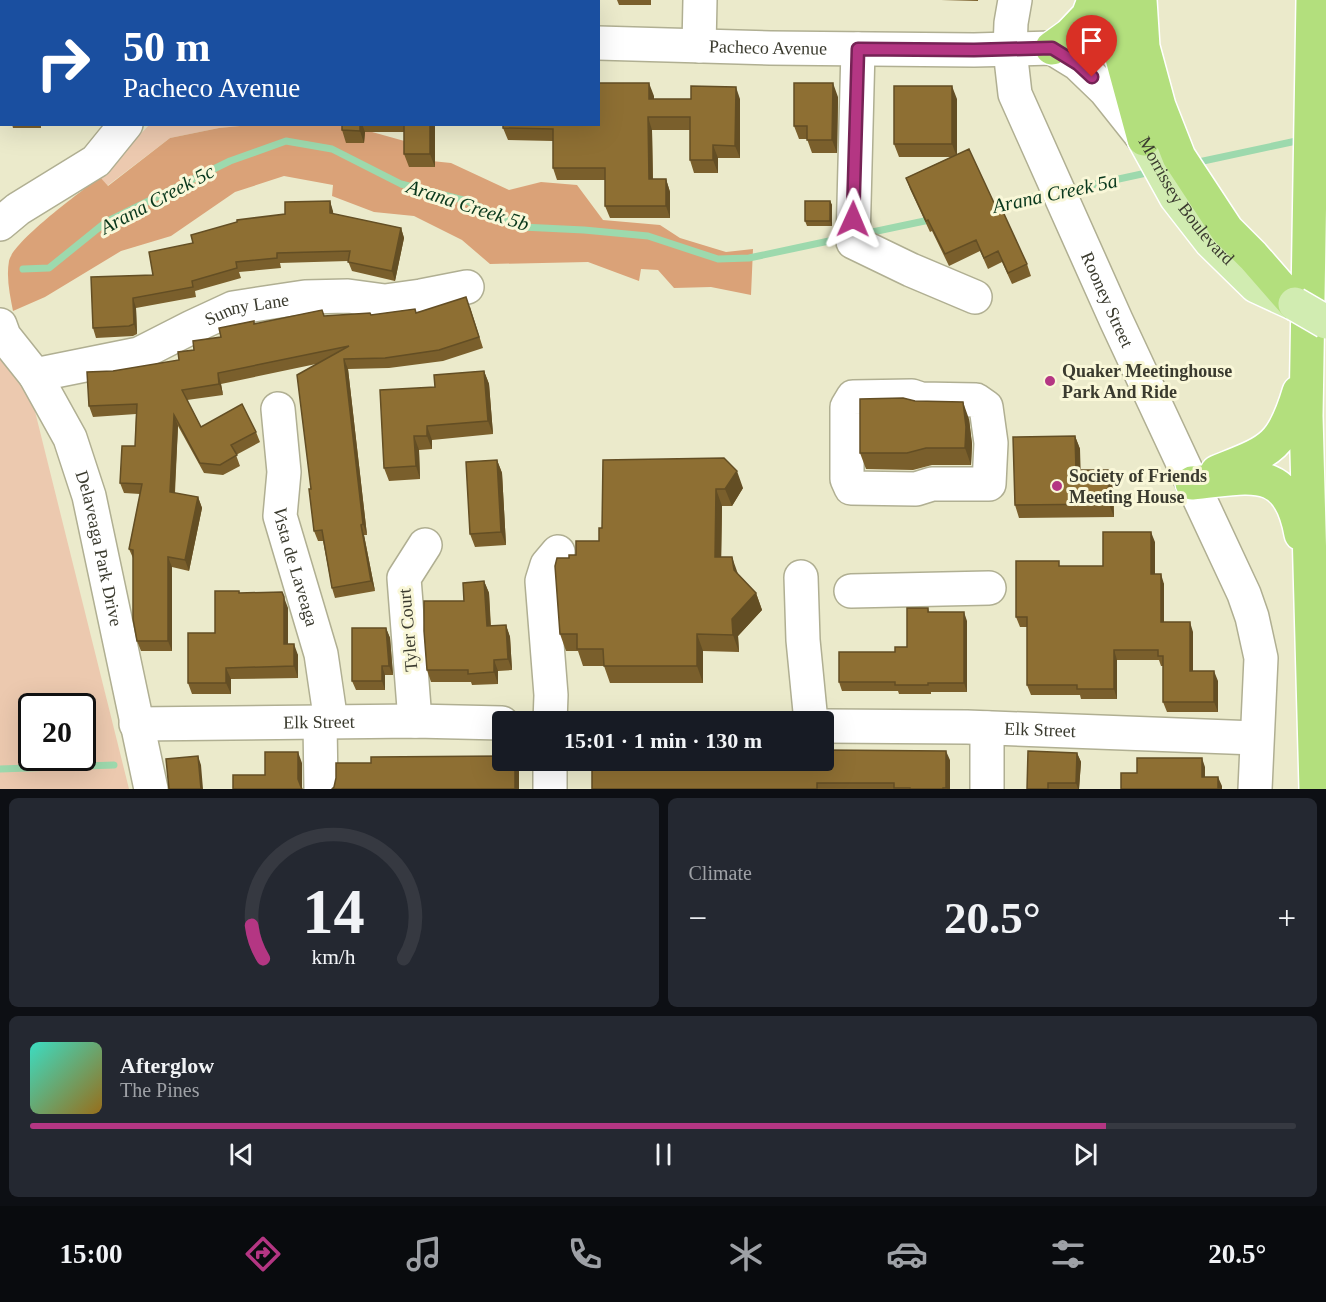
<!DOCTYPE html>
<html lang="en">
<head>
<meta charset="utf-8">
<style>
  :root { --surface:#171b24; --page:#242831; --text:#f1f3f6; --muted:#9ea1a6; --line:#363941; --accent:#b43683 }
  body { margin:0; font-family:"Times New Roman",serif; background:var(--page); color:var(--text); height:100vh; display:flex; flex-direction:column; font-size:22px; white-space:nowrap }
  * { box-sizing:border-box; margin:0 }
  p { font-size:20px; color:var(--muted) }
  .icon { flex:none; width:33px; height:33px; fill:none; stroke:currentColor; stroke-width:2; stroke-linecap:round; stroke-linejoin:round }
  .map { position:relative; height:789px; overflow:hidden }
  .drawer { display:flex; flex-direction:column; gap:9px; padding:9px; background:#0d0f14; flex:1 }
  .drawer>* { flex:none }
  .hud { position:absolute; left:0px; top:0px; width:600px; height:126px; box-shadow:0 6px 24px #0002; background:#1a4fa0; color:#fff; overflow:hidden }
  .speed { position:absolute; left:18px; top:693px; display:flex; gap:12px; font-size:30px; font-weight:700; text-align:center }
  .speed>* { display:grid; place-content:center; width:78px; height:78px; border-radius:50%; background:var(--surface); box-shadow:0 6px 24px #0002; line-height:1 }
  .speed .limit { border:3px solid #111; border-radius:9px; background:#fff; color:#111 }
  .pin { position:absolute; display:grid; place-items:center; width:51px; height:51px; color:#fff; margin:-62px -26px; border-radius:50% 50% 50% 0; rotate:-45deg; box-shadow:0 0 6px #0007 }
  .pin .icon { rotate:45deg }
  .me { position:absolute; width:66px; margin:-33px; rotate:1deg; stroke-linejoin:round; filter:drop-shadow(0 0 4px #0008) }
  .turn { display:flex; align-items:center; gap:21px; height:126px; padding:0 24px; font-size:27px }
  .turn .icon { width:78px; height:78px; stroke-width:2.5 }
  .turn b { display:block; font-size:42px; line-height:51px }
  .big { font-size:45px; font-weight:700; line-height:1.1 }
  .drawer .tile { flex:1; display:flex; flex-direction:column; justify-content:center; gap:9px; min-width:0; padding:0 21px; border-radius:9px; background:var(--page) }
  .drawer .dial { align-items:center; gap:0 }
  .dial svg { height:156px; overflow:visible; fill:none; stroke:var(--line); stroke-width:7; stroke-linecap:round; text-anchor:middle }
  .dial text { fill:var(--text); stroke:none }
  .song { display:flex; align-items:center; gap:18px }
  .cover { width:72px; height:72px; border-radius:9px; background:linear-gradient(135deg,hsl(170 70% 55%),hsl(40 70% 35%)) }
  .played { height:6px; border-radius:3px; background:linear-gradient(90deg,var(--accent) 85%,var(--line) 85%) }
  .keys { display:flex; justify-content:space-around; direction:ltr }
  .heat { display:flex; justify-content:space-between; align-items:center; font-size:33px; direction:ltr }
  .drawer .tiles { flex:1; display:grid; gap:9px; grid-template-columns:1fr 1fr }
  .tile:last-child { grid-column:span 2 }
  .trip { position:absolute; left:492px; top:711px; width:342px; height:60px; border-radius:6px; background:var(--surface); box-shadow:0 6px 24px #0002; font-weight:700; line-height:60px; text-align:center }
  .menu { display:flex; height:96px; justify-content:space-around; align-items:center; background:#090b0e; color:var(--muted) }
  .menu .icon { width:42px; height:42px }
  .menu .selected { color:var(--accent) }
  .menu b { font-size:27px; color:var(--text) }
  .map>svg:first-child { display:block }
  .green { fill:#ecc9af; fill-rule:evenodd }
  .forest { fill:#daa278 }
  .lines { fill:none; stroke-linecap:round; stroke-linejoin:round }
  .stream { stroke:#9dd9ad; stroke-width:7 }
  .minor-casing { stroke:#b0af92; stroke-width:36 }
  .major-casing { stroke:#fff; stroke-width:36 }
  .highway-casing { stroke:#fff; stroke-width:36 }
  .minor { stroke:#fff; stroke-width:33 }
  .major { stroke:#d1ecb1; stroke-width:33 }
  .highway { stroke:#b3df7d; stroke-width:33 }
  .major-bridge-casing { stroke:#fff; stroke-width:36; stroke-linecap:butt }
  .major-bridge { stroke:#d1ecb1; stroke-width:33 }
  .wall { fill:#7a5f2c }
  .shaded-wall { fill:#634e24 }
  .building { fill:#8e6f33; stroke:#634e24; stroke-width:1.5 }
  .route-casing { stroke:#752355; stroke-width:15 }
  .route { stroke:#b43683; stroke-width:10 }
  .poi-dot { fill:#b43683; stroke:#f9f7d8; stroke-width:2 }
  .labels { text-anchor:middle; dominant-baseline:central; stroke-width:6; stroke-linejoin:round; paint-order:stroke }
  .street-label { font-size:18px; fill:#3b3b2f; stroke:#f9f7d8 }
  .poi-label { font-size:18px; font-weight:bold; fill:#3b3b2f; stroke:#f9f7d8; text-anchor:start }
  .water-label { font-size:20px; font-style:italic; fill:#09381c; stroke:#f9f7d8 }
</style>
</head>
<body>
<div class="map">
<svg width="1326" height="789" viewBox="0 0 1326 789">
  <rect width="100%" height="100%" fill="#ebeacb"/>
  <path class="green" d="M149 125H260L219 128 170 138 107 186 100 177Z
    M14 327 129 789H0V329ZM32 706H82V758H32Z"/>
  <path class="forest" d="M260 124 347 125 408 142 412 159 451 163 509 190 541 182 577 185 603 220 660 225 680 238 726 252 753 249 751 295 711 287 674 288 658 270 641 269 639 281 588 262 490 264 462 240 414 216 374 212 332 196 333 185 284 176 235 192 171 236 121 251 45 297 13 311C10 295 6 278 9 261 13 241 82 191 100 177L108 186 170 138 219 128Z"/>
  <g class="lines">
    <path class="stream" d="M1194 163 1301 140
      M1068 190 1151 172
      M992 206 1051 193
      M863 234 934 219
      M23 269 49 268 106 222 230 161 286 141 332 149 401 184 467 201 522 227 584 230 648 236 718 259 749 258 843 238
      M0 769 114 765"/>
    <g class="minor-casing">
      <g id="minor">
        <path id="s1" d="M1015 0 1011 23 1010 50 1015 94 1116 320 1244 594 1252 617 1261 658 1255 789"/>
        <path d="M158 2V0"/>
        <path id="s2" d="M598 43 770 48 974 50 1052 48 1078 64 1105 90 1144 139"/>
        <path d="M699 46 700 0"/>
        <path d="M858 49 853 242 911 270 975 297"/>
        <path d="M0 224 18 209 96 161 126 124"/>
        <path id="s3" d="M0 325 4 336 35 375 70 438 89 496 151 789"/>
        <path id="s4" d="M35 375 139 354 192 327 233 308 305 297 348 296 385 301 421 296 467 287"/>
        <path d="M912 396 921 399 976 400 986 407 991 443 989 484H932L916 489 851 488 847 479V407L853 397Z"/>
        <path id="s5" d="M278 409 284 472 280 516 321 654 331 722"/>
        <path d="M801 577 803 640 811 722"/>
        <path d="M851 591 989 588"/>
        <path d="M415 721 404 578 425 545"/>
        <path d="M320 722 321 789"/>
        <path d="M550 722 551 695 542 581 547 565 558 552"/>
        <path id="s6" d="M136 724 415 721 502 723"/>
        <path id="s7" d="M824 726 967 727 1256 738"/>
        <path d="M550 789V760"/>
        <path d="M987 789V728"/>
      </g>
    </g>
    <g class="major-casing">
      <g id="major">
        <path id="s8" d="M1144 139 1176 197 1211 242 1256 286 1295 304"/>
      </g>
    </g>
    <g class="highway-casing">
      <path id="highway" d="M1116 0 1119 47 1144 139
        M1140 0 1143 47 1159 106 1179 157 1227 230 1253 256 1295 304
        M1313 0 1306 416 1316 789
        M1052 48 1070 35 1088 16 1094 0
        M1217 472C1269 451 1282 449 1299 392
        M1192 483C1248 478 1288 462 1301 534"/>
    </g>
    <use href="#minor" class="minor"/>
    <use href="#major" class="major"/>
    <use href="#highway" class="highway"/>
    <g class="major-bridge-casing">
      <path id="major-bridge" d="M1295 304 1326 322"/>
    </g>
    <use href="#major-bridge" class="major-bridge"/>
  </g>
  <path class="wall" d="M21 0H98V2H22Z
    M617 0H651V5H619Z
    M941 0H978V1Z
    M0 62H2V108L0 107Z
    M654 96V99H740V158H718V173H694L690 160V130H652L653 179H666L670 192V218H610L605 206V180H557L553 168V141L508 140 503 128Z
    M838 97 837 153H812L807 139H799L794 126Z
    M957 99V154L995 205 1027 264 1031 276 1012 284 1002 262 988 269 980 251 949 266 932 231 930 232 910 189 906 178 951 157H899L894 144Z
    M12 124H41V128H13Z
    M342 124H435V167H409L404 154V132H365L364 143H346L342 130Z
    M330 201 333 214 401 228 404 238 395 281 352 271 348 261 280 263 281 268 239 272 241 278 195 291 196 297 136 308 137 334 133 336 96 338 93 328 153 275 193 243Z
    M830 201 832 205V226H807L805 221Z
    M470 307 483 348 443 361 389 368 348 369 367 535H364L375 591 335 598 332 588 323 541H318L314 531 311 489 316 364 221 384 223 395 187 400 201 427 256 432 260 442 236 455 240 466 223 475 204 473 178 426 175 493 198 497 202 508 189 571 172 567V651H141L137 641 133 558 129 549 140 494 124 493 120 483 135 446 136 414 93 417 89 406 113 371 179 360 194 350 221 337 255 324 325 316 370 313 371 315 415 309 416 312Z
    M484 371 489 384 493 434 432 440V449L419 450 420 479 389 481 384 468 435 387Z
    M969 419 972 444 971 465H932L913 470 866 469 860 453Z
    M1075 436 1080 449V470H1108L1113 483 1114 517 1019 518 1015 505Z
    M497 460 502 473 506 545 475 547 470 534Z
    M603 460 743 488 732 506H722L721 557 756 593 762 610 738 636 739 652 703 651V683H610L604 666H583L578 651H566L560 634 569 558 576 555 599 541 602 528Z
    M1155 542V574L1164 584V622L1193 632V671L1218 681V712H1167L1163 702V666H1161L1159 660H1117V699H1081L1080 695H1031L1027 685V627H1020L1016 617 1061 566H1103Z
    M484 581 489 593 491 626 506 625 510 637 512 670 498 671V684L472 685 471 682H431L427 670 464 601Z
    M239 591 240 593 288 608V644L298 655V678L231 679V694H192L188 683Z
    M928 608 929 612 967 621V692H931V694H899L898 691H842L839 682 907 647Z
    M386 628 390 638 393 675H385V690H356L352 681Z
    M1077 753 1081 762 1079 789H1027Z
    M950 760V789H592Z"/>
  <path class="shaded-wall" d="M649 83 654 96V112L649 99Z
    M833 83 838 97 837 153 832 140Z
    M952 86 957 99V157L952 144Z
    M736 87 740 99V158L735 146Z
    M648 117 652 130 653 192 649 179Z
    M360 124H362L365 132 364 143 360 131Z
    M430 124H435V167L430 154Z
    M713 145 718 158V173L713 160Z
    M666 179 670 192V218L666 206Z
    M330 201 333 211 334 223 330 213Z
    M830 201 832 205V226L830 221Z
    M401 228 404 238 395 281 392 271Z
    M133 298 136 308 137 334 134 324Z
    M344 359 348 369 367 535 363 524Z
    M484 371 489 384 493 434 488 421Z
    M218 373 221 384 223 395 219 384Z
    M963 402 969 419 972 444 971 465 965 448Z
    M174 415 178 426 174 502 170 492Z
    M427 426 432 440V449L427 436Z
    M414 436 419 450 420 479 416 466Z
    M1075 436 1080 449 1081 483 1076 470Z
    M497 460 502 473 506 545 501 532Z
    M1108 470 1113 483 1114 517 1109 504Z
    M737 471 743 488 732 506 725 489Z
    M716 489 722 506 721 574 715 557Z
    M198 497 202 508 189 571 185 560Z
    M361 525 364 535 375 591 371 581Z
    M1151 532 1155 542V584L1151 574Z
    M168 557 172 567V651L168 641Z
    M732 557 738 574 734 570Z
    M1161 574 1164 584V632L1161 622Z
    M484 581 489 593 491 638 487 626Z
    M282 592 288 608V656L284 644Z
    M756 593 762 610 738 636 739 652 733 635 732 619Z
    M964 612 967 621V692L964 683Z
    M1190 622 1193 632V681L1190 671Z
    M506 625 510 637 512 670 508 659Z
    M386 628 390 638 393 675 389 666Z
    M697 634 703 651V683L697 666Z
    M294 644 298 655V678L294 666Z
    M1114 650 1117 660V699L1114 689Z
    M494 660 498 671V684L494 672Z
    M382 666 385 675V690L382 681Z
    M226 668 231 679V694L226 683Z
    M1214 671 1218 681V712L1214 702Z
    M946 751 950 760V789H947L946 788Z
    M298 752 302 763V789H301L298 779Z
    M1077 753 1081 762 1079 789H1078L1076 783Z
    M198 756 201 765 203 789H201Z
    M1202 758 1205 767V786L1202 777Z
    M515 760H516L519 767V789H515Z
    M1218 777 1222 786V789H1218Z"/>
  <path class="building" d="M46 0H94V2H46Z
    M0 62H2V95H0Z
    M598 83H649V99H691V86L736 87 735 146 713 145V160H690V117H648L649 179H666V206H605V168H553V129L503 128V124H598Z
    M794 83H833L832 140H807V126H794Z
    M894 86H952V144H894Z
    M342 124H360V131L342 130Z
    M404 124H430V154H404Z
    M969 149 995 205 999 203 1027 264 1008 273 998 251 984 258 976 240 945 254 928 220 926 221 906 178Z
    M330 201V213L401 228 392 271 348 262 350 251 277 253V258L236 262 237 268 192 281 193 287 133 298 134 324 129 326 93 328 91 277 153 275 149 252 193 243 191 235 237 222V220L285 214V202Z
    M805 201H830V221H805Z
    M466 297 479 337 439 350 385 358 344 359 363 524 361 525 371 581 332 588 322 530 314 531 309 489H311L297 375 349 346 218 373 219 384 182 390 201 427 242 404 256 432 231 445 237 455 220 465 200 463 174 415 170 492 198 497 185 560 168 557V641H137L133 619V550L129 549 142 484 120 483 122 446H135L137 404 89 406 87 372 113 371 179 360 178 352 194 350 193 341 221 337 219 328 254 321V324L322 310 324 316 370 313 371 315 415 309 416 313Z
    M484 371 488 421 427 426V436H414L416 466 384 468 380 390 435 387 434 375Z
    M903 398 915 401 963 402 966 427 965 448H926L907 453H860V399Z
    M1075 436 1076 470H1108L1109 504 1015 505 1013 437Z
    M724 458 737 471 725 489H716L715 557H732L734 570 756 593 732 619 733 635 697 634V666H604L603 649H577V634H560L555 566 557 558H569V555H576V541H599V528H602L603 460Z
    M497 460 501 532 470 534 466 462Z
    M1103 532H1151V574H1161V622H1190V671H1214V702H1163V656H1158V650H1114V689H1077V685H1027V617H1016V561H1059V566H1103Z
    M484 581 487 626 506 625 508 659 494 660V672L468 674V670H427L424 631V601H464L463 583Z
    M215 591H239V593L282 592 284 597V644H294V666L226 668V683H188V633H215Z
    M907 608H928V612H964V683H928V685H895V682H839V652H895V647H907Z
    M352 628H386L389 666H382V681H352Z
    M824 750 946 751V788H943V789H910V788H894V783H817V789H592V760H824Z
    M1028 751 1077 753 1076 783H1048V789H1027Z
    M265 752H298V779L301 787 302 789H233V775H265Z
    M198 756 201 789H169L166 759Z
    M502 756V760H515V789H332L334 787 336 778V763H371V757Z
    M1137 758H1202V777H1218V789H1121V773H1137Z"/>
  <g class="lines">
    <g class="route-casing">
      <path id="route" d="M853 219 858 49 974 50 1052 48 1078 64 1092 77"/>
    </g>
    <use href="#route" class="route"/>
  </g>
  <g class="poi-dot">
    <circle cx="1050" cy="381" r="6"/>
    <circle cx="1057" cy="486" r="6"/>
  </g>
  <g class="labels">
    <g class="street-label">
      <text stroke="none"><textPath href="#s2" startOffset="170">Pacheco Avenue</textPath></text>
      <text stroke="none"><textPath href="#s8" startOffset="75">Morrissey Boulevard</textPath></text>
      <text stroke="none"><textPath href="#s1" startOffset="320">Rooney Street</textPath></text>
      <text stroke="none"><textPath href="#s4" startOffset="224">Sunny Lane</textPath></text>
      <text stroke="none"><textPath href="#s3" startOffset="248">Delaveaga Park Drive</textPath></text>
      <text stroke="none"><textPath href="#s5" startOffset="160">Vista de Laveaga</textPath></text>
      <text transform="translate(408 630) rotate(-95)">Tyler Court</text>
      <text stroke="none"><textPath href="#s6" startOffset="183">Elk Street</textPath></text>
      <text stroke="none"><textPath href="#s7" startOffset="216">Elk Street</textPath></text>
    </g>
    <g class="poi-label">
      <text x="1062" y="371">Quaker Meetinghouse<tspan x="1062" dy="21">Park And Ride</tspan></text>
      <text x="1069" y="476">Society of Friends<tspan x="1069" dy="21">Meeting House</tspan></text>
    </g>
    <g class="water-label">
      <text transform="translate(1055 193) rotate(-12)">Arana Creek 5a</text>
      <text transform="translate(157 199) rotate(-28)">Arana Creek 5c</text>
      <text transform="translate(468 205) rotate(18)">Arana Creek 5b</text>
    </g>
  </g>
</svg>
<div class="speed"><div class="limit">20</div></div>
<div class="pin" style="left:1092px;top:77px;background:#d93025"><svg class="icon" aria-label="arrive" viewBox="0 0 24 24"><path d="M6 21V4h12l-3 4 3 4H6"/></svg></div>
<svg class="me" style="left:853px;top:219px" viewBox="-20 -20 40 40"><path d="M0-17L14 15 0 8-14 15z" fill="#b43683" stroke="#fff" stroke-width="4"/></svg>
<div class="trip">15:01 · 1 min · 130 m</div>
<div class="hud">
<div class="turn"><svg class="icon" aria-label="right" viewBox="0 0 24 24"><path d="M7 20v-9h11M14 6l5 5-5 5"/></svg><div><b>50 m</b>Pacheco Avenue</div></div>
</div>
</div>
<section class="drawer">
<div class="tiles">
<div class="tile dial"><svg viewBox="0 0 100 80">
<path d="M14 69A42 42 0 1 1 86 69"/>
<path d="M14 69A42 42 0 0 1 8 52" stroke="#b43683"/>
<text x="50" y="56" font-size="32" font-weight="700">14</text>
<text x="50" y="72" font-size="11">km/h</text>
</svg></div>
<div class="tile"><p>Climate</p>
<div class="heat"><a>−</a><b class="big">20.5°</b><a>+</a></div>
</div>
<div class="tile">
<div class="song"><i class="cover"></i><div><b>Afterglow</b><p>The Pines</p></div></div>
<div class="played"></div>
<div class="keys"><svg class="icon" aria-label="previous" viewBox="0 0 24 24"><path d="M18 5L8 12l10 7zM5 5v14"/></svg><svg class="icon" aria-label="pause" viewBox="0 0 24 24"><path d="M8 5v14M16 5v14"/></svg><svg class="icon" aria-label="next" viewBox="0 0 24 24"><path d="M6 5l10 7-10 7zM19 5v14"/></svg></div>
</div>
</div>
</section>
<nav class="menu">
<b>15:00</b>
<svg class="icon selected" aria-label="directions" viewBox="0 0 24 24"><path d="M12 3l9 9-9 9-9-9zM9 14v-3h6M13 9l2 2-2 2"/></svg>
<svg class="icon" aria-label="music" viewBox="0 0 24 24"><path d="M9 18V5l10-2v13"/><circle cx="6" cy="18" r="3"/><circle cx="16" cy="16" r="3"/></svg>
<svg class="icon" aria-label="phone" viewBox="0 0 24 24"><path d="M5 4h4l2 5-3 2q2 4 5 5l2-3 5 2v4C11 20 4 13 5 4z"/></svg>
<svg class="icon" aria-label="climate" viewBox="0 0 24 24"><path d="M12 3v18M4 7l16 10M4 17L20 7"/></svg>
<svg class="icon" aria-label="car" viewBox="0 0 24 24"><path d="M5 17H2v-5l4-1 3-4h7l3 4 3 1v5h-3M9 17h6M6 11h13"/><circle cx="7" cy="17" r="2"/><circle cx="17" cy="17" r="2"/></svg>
<svg class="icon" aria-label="filters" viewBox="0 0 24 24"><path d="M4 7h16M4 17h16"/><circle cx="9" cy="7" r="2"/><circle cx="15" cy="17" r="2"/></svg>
<b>20.5°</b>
</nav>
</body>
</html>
